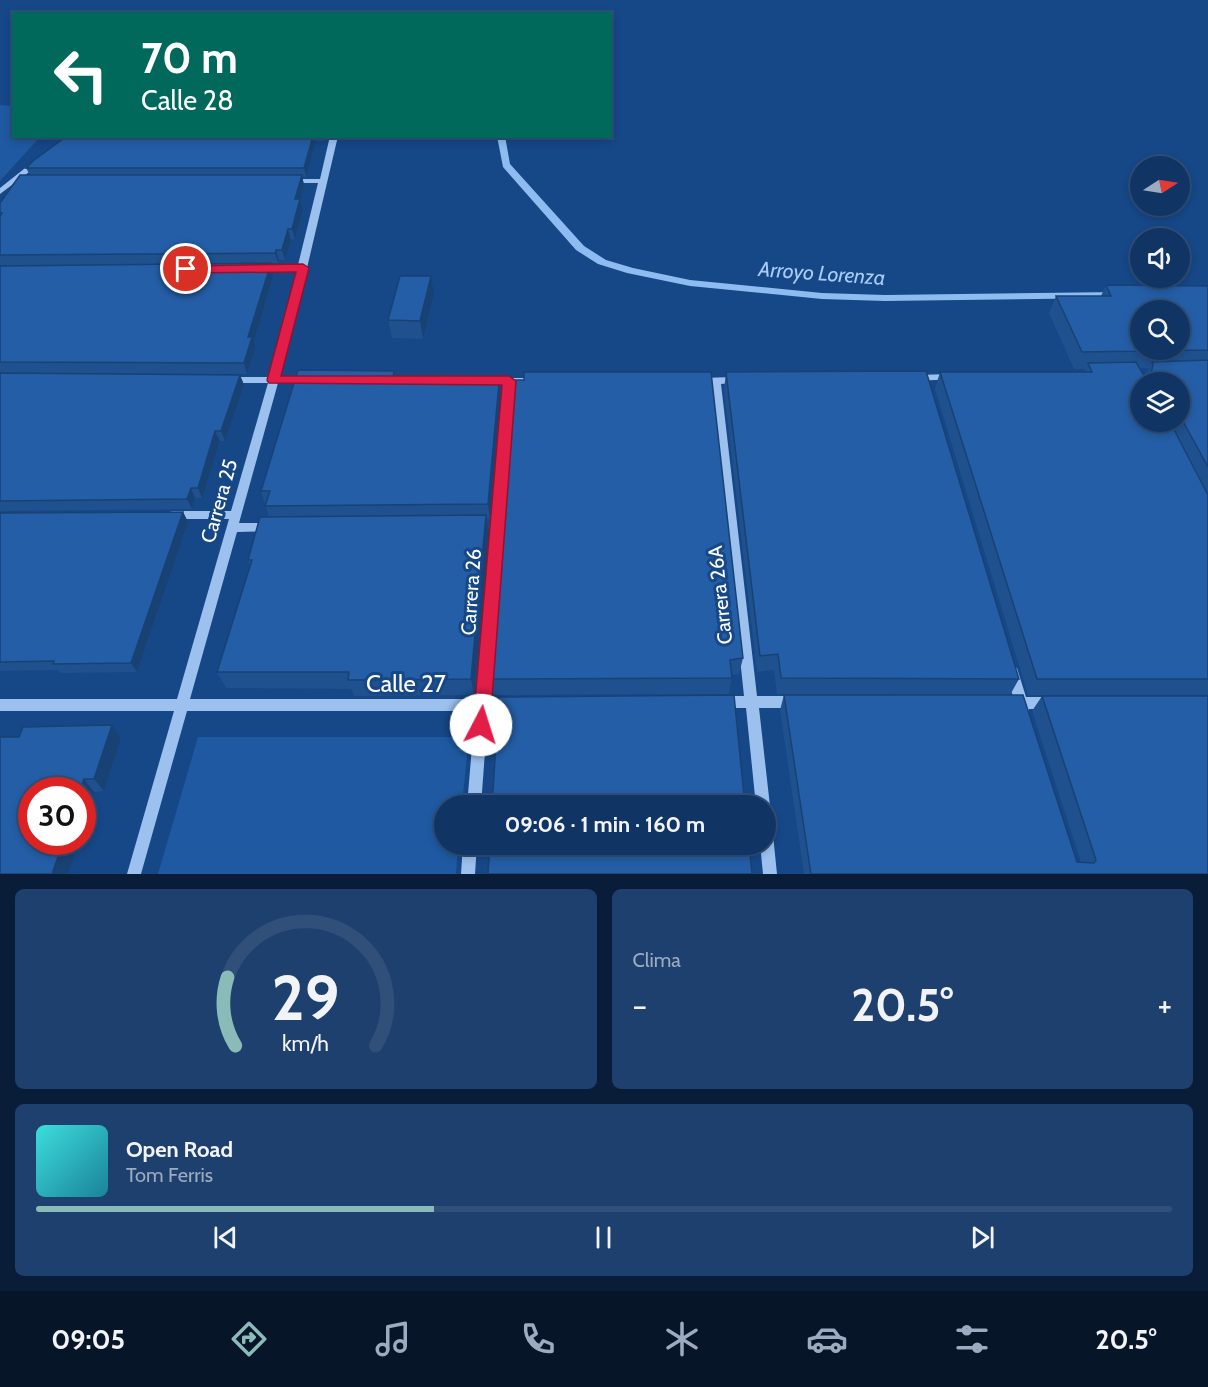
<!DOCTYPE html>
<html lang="es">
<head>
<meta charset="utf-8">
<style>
  :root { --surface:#103565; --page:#1e406e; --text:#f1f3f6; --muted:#9cabbf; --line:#305079; --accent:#8bbbb9 }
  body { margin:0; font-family:Cabin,sans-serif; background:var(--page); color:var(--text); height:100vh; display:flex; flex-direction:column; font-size:22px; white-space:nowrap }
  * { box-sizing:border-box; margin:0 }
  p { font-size:20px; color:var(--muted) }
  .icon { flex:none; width:33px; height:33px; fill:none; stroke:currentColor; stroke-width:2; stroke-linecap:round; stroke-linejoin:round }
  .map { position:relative; height:874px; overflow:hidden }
  .drawer { display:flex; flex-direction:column; gap:15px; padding:15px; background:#091d38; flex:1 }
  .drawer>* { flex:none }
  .hud { position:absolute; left:12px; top:12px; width:600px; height:126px; border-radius:0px; box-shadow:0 3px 9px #0003,0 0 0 2px var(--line); background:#00695c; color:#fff; overflow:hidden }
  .needle { width:39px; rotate:78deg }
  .tools { position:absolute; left:1130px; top:156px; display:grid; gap:12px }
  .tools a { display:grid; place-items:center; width:60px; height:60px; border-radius:50%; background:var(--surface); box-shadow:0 3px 9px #0003,0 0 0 2px var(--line); font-size:30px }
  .speed { position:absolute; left:18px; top:777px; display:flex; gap:12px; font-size:30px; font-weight:700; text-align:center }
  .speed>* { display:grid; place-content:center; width:78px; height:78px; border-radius:50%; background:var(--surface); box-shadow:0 3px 9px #0003,0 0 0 2px var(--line); line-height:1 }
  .speed .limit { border:9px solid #d22; background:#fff; color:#111 }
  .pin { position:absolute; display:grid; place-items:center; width:51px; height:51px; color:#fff; margin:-26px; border:3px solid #fff; border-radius:50%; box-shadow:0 2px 6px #0007 }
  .me { position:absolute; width:66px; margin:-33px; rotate:5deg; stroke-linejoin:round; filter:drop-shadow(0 0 4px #0008) }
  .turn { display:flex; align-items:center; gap:21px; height:126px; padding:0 30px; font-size:27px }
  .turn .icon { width:78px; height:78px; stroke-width:2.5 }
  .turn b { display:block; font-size:42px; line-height:51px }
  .big { font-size:45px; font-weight:700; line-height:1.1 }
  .drawer .card { flex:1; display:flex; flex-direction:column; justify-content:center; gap:9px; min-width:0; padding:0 21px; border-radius:9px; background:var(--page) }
  .drawer .dial { align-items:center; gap:0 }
  .dial svg { height:156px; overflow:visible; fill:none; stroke:var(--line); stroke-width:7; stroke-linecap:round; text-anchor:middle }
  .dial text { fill:var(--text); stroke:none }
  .song { display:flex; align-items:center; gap:18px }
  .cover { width:72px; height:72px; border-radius:9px; background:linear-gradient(135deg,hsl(180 70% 55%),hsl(190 70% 35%)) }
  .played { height:6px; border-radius:3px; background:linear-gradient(90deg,var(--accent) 35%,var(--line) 35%) }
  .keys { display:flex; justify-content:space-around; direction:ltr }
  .heat { display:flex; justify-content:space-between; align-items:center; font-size:33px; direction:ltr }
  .drawer .tiles { flex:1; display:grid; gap:15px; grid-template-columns:1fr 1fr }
  .card:last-child { grid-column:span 2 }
  .trip { position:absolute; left:434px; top:795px; width:342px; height:60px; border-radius:30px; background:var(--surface); box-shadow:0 3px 9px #0003,0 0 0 2px var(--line); font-weight:700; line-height:60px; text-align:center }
  .menu { display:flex; height:96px; justify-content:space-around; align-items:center; background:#061528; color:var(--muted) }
  .menu .icon { width:42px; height:42px }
  .menu .current { color:var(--accent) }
  .menu b { font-size:27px; color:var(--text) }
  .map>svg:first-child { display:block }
  .green { fill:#1e59a1 }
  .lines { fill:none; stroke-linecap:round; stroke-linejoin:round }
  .stream { fill:#8ebcf1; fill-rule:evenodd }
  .minor { fill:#9cc1ee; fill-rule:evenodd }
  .wall { fill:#1f518f; fill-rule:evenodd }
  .shaded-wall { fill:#194274 }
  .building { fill:#245ea6; stroke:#194274; stroke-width:1.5; fill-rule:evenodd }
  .route { fill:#e11d48; stroke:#92132f; stroke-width:1.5 }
  .labels { text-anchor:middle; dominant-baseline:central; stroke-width:6; stroke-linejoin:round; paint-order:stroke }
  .street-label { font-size:20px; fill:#fff; stroke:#164787 }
  .water-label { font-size:21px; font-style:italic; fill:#a7cbf6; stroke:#164787 }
  .near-street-label { font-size:24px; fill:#fff; stroke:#164787 }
</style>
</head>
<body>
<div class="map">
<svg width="1208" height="874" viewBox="0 0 1208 874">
  <rect width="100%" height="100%" fill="#164787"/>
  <path class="green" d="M0 105 13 106 14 136 40 137 0 181Z
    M198 737H469L462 805 444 806V844L458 845 456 874H158Z"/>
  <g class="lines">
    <path class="stream" d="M497 136H505L510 164 584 246 606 260 633 268 690 280 822 293 885 295 1118 292 1123 295 1118 298 885 301 822 299 690 286 627 273 598 264 576 250 503 167Z"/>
    <path class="minor" d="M330 136H338L307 268 280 377H308L313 380 308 383H278L239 523H269L273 524 275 527 273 530 269 531 237 532 190 699H476L504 384H383L378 381 383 378H527L532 381 531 383 514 384 489 699H513L518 701 520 705 518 709 513 711H488L481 806H467L475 711H187L141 874H127L174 711H0V699H177L229 519H173L169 518 167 515 169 512 173 511H231L268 383H227L222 380 227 377H270L297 271H258L254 268 258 265H298L318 183H291L287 181 291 179H320Z
      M34 161H37L41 163 0 194V188Z
      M953 374 957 375 958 377 957 379 914 381 909 378 914 375Z
      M737 377 741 378 742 380 741 382 721 384 757 696H795L800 698 802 702 800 706 795 708H759L770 806 768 811 765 812V806H756L746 708H720L715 706 713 702 715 698 720 696H744L711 384H698L693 381 698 378Z
      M1012 666 1017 668 1026 697H1050L1055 699 1057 703 1055 707 1050 709H1029L1028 712 1023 714 1018 712 1017 709 1009 707 1007 703 1009 699 1013 697 1006 672 1007 668Z
      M765 818 770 820 772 825 777 874H763L760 844H765Z
      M463 844H477L475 874H461Z"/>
  </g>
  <path class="wall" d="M67 136H325L324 141H316L306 177H302L304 185 300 199 303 209 295 239 291 240 285 260H279L278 263 0 266V203L30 175 26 168Z
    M0 266 274 273 254 341 256 347 247 374 0 373Z
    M1106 285 1208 286V695H1028L935 389 940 372H1084L1085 369H1074L1049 313 1056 296H1101ZM1140 368H1149L1145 375 1143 374ZM1179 382V422H1140Z
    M434 294 423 339 392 338 388 320Z
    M394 371 396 383H499L501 398 490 519H487L489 532 474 695 354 696 351 689 226 688 217 672 250 566 248 560 269 517 261 491Z
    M726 372 1019 679 1010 695 777 694 774 670 757 672 724 390Z
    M0 373 240 375 244 385 225 441H220L202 498H195L192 509 0 511Z
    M183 512 188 522 137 672 60 673 58 670 0 671V513Z
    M743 658 739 674 732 675 729 694 492 695 489 679Z
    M784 695 1077 862H1081L1032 711 1042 696 1208 874H804L780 710Z
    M112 725 121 738 104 791 94 792 82 828V790L19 737Z"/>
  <path class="shaded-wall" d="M313 136H315L316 141 306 177 304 168Z
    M302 175 304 185 298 209 295 199Z
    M300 199 303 209 295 239 292 229Z
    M288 229 291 240 285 260 282 250Z
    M276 250 279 260 278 263 275 253Z
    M271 263 274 273 254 341 256 347 247 374 244 363 248 337Z
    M431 276 434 294 423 339 420 321Z
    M394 371 397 386 392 383Z
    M240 375 244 385 225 441 221 431Z
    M499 383 501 398 490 519 488 504Z
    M215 431 220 441 202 498 198 488Z
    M191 488 195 498 192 509 187 499Z
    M183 512 188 522 137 672 131 663Z
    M486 515 489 532 474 695 471 679Z
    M112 725 121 738 104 791 94 779Z
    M84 779 94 792 82 828V790H80Z
    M63 842H78L68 874H52Z"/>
  <path class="building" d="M67 136H313L304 168H26L33 161Z
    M20 175H302L295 199H300L292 229H288L282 250H276L275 253 0 255V216L2 213H0V203Z
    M271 263 248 337H252L244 363 0 362V266Z
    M400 276H431L420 321 388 320Z
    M1106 285 1208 286V350L1082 352 1056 296H1111ZM1140 310H1179V350H1140Z
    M1208 360V467L1179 414V382H1140V422H1170L1208 495V679H1037L940 372H1092L1088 363 1136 362 1143 374 1150 377 1153 365 1152 362Z
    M298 370 394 371 392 383H499L488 504 265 506 270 491H261Z
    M926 371 1019 679 781 678 778 654 760 656 726 372Z
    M524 372H711L743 658 730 660 732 678 489 679 514 380H524Z
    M0 373 240 375 221 431H215L198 488H191L187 499 0 501Z
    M183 512 131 663 53 664 54 661 0 662V513Z
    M486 515 471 679 348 680 349 672H217L252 560H248L260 517Z
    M734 695 745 806H492L499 697Z
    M784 695H1023L1077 862 1094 863 1096 860 1042 696H1208V874H811Z
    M112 725 94 779H84L80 790H32V842H63L52 874H0V737H19L23 727Z
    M490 844H749L752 874H488Z"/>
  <path class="route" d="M303 264 309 268 281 376H509L516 381 490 725 487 731 481 733 475 731 473 725 502 385 269 383 267 380 296 272 186 273 181 269 186 266Z"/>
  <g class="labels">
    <g class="street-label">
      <text transform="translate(219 501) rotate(-74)">Carrera 25</text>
      <text transform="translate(471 592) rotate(-86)">Carrera 26</text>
      <text transform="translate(720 595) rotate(-96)">Carrera 26A</text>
    </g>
    <g class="water-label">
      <text transform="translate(822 273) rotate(4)">Arroyo Lorenza</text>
    </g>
    <g class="near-street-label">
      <text x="406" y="683">Calle 27</text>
    </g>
  </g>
</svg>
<div class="tools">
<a><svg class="needle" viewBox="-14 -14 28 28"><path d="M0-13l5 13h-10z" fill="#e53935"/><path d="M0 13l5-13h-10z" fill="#9cabbf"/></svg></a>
<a><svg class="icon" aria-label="sound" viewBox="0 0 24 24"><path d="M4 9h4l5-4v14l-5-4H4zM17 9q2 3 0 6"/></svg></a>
<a><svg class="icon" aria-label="search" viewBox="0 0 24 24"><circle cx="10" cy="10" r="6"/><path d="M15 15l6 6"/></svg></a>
<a><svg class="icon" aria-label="layers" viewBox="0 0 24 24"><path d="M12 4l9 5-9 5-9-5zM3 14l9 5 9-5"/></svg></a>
</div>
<div class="speed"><div class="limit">30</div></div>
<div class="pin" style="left:186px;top:269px;background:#d93025"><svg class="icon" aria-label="arrive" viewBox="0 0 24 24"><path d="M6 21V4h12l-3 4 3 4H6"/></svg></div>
<svg class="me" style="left:481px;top:725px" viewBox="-20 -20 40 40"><circle r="19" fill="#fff"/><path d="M0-13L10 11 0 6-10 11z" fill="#e11d48"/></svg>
<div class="trip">09:06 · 1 min · 160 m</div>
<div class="hud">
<div class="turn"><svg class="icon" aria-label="left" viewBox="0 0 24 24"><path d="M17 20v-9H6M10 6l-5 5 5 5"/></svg><div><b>70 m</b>Calle 28</div></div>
</div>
</div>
<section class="drawer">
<div class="tiles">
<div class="card dial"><svg viewBox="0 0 100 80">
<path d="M14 69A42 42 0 1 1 86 69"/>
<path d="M14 69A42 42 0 0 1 10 34" stroke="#8bbbb9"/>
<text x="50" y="56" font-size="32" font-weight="700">29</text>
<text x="50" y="72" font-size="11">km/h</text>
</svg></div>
<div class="card"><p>Clima</p>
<div class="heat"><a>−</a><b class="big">20.5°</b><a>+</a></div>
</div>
<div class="card">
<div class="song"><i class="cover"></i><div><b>Open Road</b><p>Tom Ferris</p></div></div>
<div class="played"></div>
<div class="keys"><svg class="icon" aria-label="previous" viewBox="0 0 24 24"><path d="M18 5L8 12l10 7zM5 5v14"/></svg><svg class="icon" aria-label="pause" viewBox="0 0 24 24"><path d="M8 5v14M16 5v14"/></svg><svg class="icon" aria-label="next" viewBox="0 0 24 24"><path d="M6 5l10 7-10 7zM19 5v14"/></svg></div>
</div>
</div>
</section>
<nav class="menu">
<b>09:05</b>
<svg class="icon current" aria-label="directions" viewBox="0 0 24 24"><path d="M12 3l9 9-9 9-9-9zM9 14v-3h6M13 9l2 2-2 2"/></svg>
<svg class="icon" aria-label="music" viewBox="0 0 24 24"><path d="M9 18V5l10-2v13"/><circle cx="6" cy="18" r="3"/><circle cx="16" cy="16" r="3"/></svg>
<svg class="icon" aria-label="phone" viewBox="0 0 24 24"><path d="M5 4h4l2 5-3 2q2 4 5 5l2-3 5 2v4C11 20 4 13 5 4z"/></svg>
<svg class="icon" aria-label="climate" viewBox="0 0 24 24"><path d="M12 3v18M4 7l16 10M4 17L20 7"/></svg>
<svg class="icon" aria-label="car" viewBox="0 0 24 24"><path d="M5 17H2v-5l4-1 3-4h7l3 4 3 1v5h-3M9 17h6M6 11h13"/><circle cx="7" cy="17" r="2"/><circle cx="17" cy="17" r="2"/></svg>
<svg class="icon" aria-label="filters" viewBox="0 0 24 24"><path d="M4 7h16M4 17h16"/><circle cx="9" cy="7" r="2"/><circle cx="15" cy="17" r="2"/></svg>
<b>20.5°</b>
</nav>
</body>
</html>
